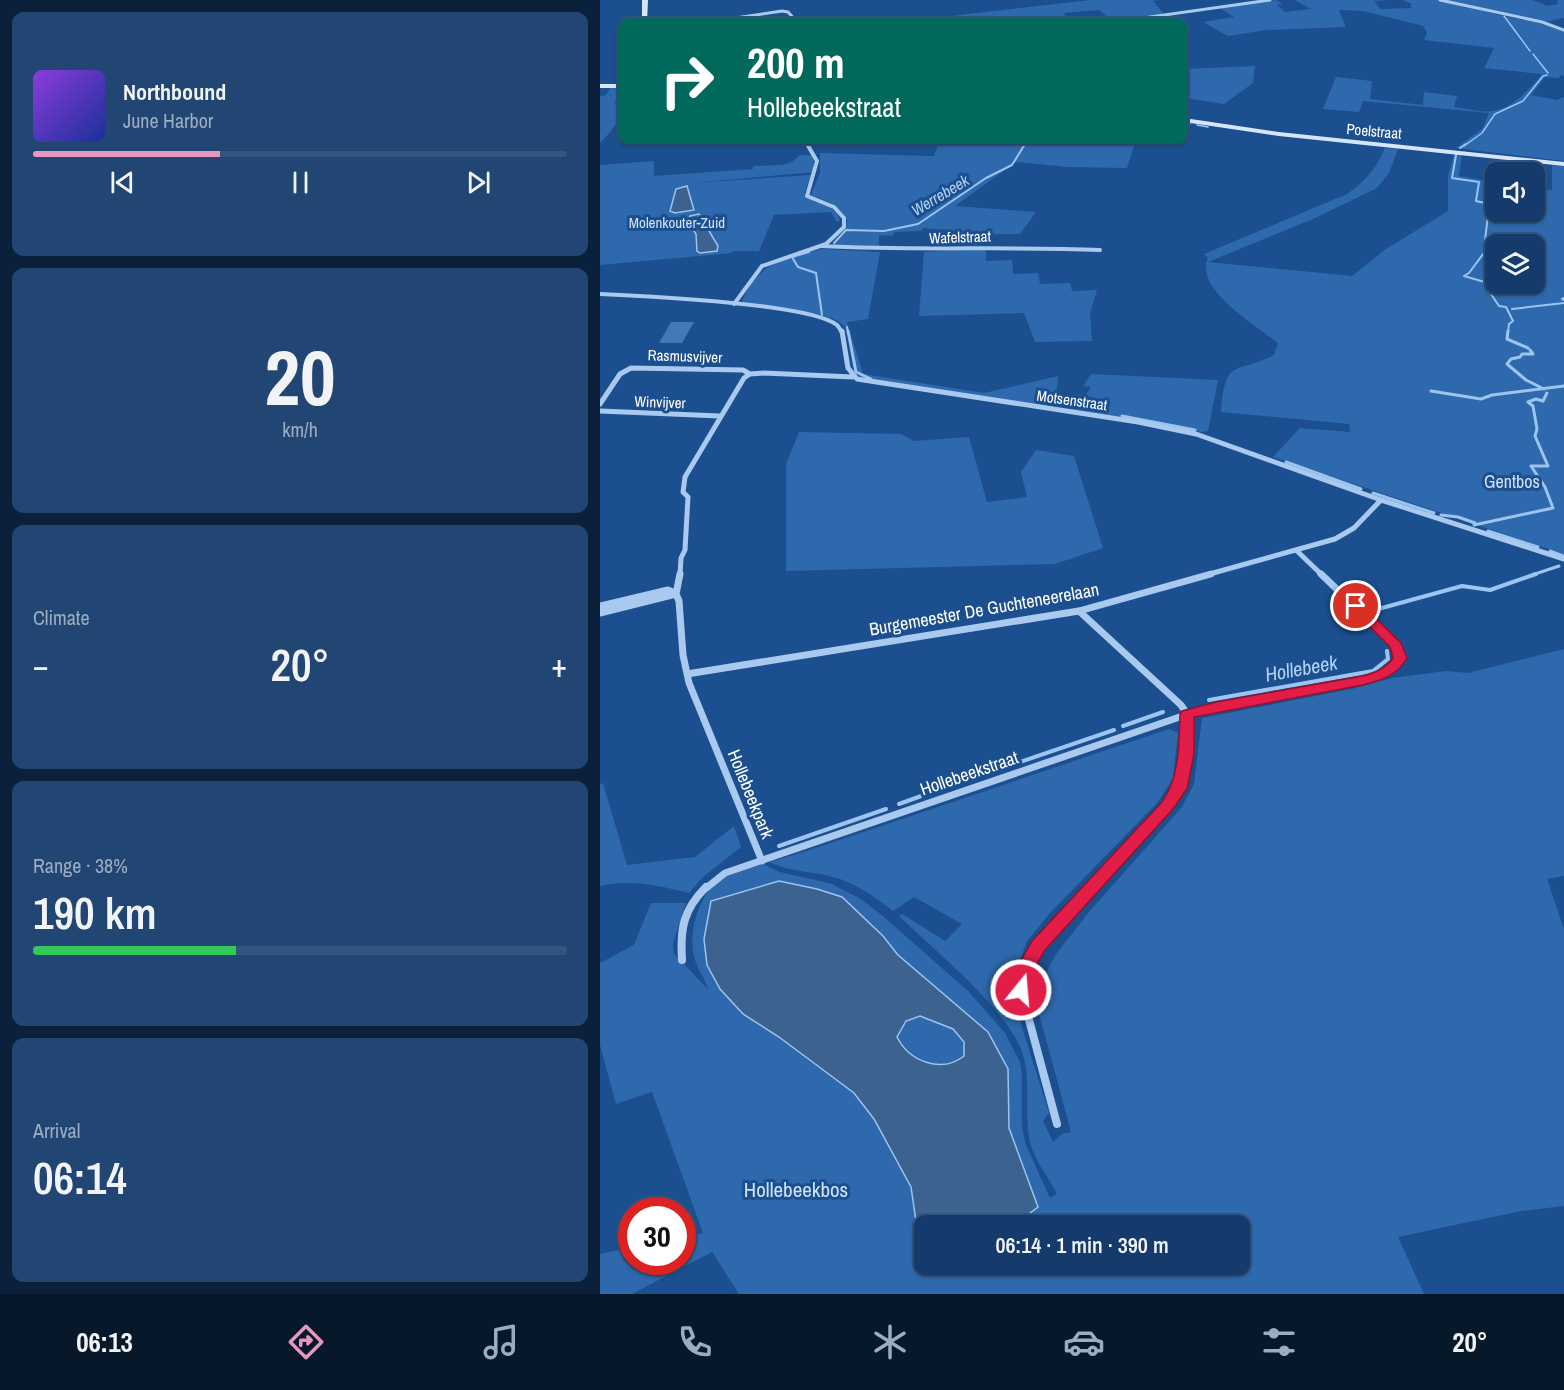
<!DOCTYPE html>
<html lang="en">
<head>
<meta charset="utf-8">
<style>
  :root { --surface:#143b6b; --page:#214673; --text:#f1f3f6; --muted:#9dadc1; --line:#33557e; --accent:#e797bd }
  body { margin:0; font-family:"Archivo Narrow",sans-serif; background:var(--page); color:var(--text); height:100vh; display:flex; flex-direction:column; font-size:22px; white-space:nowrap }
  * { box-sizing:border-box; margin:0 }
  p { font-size:20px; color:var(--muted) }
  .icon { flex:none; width:33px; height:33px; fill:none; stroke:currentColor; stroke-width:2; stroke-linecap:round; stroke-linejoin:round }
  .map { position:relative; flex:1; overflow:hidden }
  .sheet { display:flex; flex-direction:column; gap:12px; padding:12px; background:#0b203b; width:600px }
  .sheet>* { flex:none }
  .banner { position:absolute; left:18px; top:18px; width:570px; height:126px; border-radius:12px; box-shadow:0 2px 4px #0004,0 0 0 2px var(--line); background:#00695c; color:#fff; overflow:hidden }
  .tools { position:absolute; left:885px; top:162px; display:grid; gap:12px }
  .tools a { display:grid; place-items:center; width:60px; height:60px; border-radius:12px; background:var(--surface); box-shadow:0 2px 4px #0004,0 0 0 2px var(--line); font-size:30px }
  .speed { position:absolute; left:18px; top:1197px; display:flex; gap:12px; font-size:30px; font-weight:700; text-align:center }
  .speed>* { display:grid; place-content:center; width:78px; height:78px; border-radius:50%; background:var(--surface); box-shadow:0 2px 4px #0004,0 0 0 2px var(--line); line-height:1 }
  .speed .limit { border:9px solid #d22; background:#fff; color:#111 }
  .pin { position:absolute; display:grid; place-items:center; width:51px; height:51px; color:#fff; margin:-26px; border:3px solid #fff; border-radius:50%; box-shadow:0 2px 6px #0007 }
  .me { position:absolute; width:66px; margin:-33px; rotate:17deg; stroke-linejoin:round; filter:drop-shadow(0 0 4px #0008) }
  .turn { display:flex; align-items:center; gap:21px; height:126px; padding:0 30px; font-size:27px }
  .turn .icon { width:78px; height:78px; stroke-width:2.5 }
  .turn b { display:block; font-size:42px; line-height:51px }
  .big { font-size:45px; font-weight:600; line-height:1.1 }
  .sheet .widget { flex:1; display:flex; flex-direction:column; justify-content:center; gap:9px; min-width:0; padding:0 21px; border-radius:12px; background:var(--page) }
  .sheet .dial { align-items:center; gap:0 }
  .dial b { font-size:78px; line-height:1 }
  .song { display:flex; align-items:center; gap:18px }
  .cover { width:72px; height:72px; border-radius:9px; background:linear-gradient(135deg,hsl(270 70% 55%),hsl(230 70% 35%)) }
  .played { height:6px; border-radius:3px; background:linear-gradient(90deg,var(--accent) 35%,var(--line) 35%) }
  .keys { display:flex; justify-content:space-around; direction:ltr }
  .heat { display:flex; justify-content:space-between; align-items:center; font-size:33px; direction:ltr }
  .charge { height:9px; border-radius:4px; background:linear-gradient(90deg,#34c759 38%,var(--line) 0) }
  .trip { position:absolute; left:314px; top:1215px; width:336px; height:60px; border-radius:12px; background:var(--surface); box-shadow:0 2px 4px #0004,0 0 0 2px var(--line); font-weight:600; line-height:60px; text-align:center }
  .dock { display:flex; height:96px; justify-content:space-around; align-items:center; background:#08182b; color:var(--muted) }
  .dock .icon { width:42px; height:42px }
  .dock .on { color:var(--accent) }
  .dock b { font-size:27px; color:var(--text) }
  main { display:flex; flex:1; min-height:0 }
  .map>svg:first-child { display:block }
  .green { fill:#2e69ad; fill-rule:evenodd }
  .water { fill:#3c6290; stroke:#9cc4f0; stroke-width:1.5; fill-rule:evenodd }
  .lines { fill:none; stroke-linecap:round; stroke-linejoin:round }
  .stream-far3 { stroke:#9cc4f0; stroke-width:1.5 }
  .stream-far2 { stroke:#9cc4f0; stroke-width:2 }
  .stream-far1 { stroke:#9cc4f0; stroke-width:3 }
  .stream { stroke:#9cc4f0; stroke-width:4 }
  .building { fill:#4478b7 }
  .street-far4 { stroke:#a9c9ee; stroke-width:3 }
  .street-far3 { stroke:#a9c9ee; stroke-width:4 }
  .street-far2 { stroke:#a9c9ee; stroke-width:5 }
  .street-far1 { stroke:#a9c9ee; stroke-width:7 }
  .street { stroke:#a9c9ee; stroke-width:8 }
  .secondary { fill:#d6e6fa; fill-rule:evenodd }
  .route { fill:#e11d48; stroke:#92132f; stroke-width:1.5 }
  .labels { text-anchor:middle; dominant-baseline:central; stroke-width:6; stroke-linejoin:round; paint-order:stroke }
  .far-street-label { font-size:15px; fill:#fff; stroke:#1b4f8f }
  .far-park-label { font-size:15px; fill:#cfe3fa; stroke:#1b4f8f }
  .far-water-label { font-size:16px; font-style:italic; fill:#b5d3f5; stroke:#1b4f8f }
  .park-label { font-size:18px; fill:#cfe3fa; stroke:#1b4f8f }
  .street-label { font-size:18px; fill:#fff; stroke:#1b4f8f }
  .water-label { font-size:20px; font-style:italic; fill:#b5d3f5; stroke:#1b4f8f }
  .near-park-label { font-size:21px; fill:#cfe3fa; stroke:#1b4f8f }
</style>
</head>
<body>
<main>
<section class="sheet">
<div class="widget">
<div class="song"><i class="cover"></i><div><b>Northbound</b><p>June Harbor</p></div></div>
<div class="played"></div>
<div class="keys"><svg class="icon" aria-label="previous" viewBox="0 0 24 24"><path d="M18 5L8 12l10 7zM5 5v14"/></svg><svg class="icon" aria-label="pause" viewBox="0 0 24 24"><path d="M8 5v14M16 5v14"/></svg><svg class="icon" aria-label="next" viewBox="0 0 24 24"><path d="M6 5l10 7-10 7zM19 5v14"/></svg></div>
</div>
<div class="widget dial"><b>20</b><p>km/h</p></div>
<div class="widget"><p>Climate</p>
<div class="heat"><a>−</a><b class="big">20°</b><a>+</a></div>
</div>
<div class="widget"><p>Range · 38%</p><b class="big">190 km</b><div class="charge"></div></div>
<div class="widget"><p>Arrival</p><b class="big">06:14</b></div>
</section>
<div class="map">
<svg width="964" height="1294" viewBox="0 0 964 1294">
  <rect width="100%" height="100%" fill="#1b4f8f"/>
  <path class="green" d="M490 0H559L553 1 564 14 513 22 499 10 463 13 471 22H299Z
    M676 0 683 4 677 5 685 12 711 9 694 0H788L774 1 780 9 812 8 810 5 812 4 803 0H791H932L948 6 958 4 957 0H964V18L945 22 868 5C898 19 933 18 964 31V76L960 75 959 78 945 77 931 95 957 100 964 97V161L856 148 883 128 889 113 763 101 759 112 723 109 736 77 772 81 770 99 823 105 824 92 857 96 854 107C865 108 882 113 893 111 913 108 930 89 942 74L884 68 894 48 824 40 827 33 823 26 763 11 739 10 746 27 667 30 628 36 603 22 634 17 620 8Z
    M655 66 653 83 624 104 584 98V69Z
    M10 88H22V95L14 103 22 104C22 120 11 132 0 143V96L6 95Z
    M340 140H536L527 168 468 167 416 162 355 206 436 212 420 234 358 235 359 231 323 228 321 231 295 232 292 236 279 235V248L233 245 246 227 247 220 233 204 211 195 220 173V153L334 156Z
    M785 148 798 149 789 173 777 188 713 219 608 262 752 276 786 249 848 211V176L854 154H862L859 176 895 182 896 212H934L935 188 952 190V165L964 166V554L673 457 700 428 750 432 749 424 621 412C626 357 633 375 674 355L678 343C657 326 594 290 608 258L604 254 747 194C766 181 776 168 785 148ZM896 244H934V284H896Z
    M200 155H213L214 172 94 183 211 175 204 195C216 206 236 202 240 221H236L231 212 174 215 159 251H132V253L0 265V165L54 161V176L153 169V166L182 165 192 162Z
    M223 249 280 252 268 319 247 322 263 374 384 393 458 376 457 389 446 406 261 377C245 367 256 338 243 325 224 307 167 313 142 302 156 263 187 257 223 249Z
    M386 249V261L412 260 413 274 438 273 440 284 470 283 472 291 497 290 490 313 492 341 435 342 424 313 319 316 324 252Z
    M491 374 618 380 608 431 602 432 555 422 470 409 478 395 485 396 491 387 483 386Z
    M199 432 301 434 314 441 369 437 387 502 427 497 421 472 436 450 474 456 503 548 455 564 186 571V464Z
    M964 649V876L947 879 964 929V1206L921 1211 798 1237 824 1294H139L112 1252 32 1294H0V1254L31 1247 32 1262H82L83 1237 103 1233 52 1092 16 1104 0 1045V963L34 945 51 903H86L73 943 74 954 108 989C105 979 98 970 95 960 87 935 98 895 120 880 132 872 150 868 163 864L180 872 232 884 261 899 284 917 368 991 405 1033 420 1062 422 1075V1127L426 1145 450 1198 457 1194C449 1178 434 1159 430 1142 423 1110 433 1077 420 1047 401 1004 333 949 299 916L302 914 345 941 362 924 314 897 293 911C275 897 256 883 233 877 213 871 188 872 170 862L213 849 569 729 578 733 573 779 557 803 450 913 427 941 415 974 412 995 449 1113 443 1121 453 1142 462 1134 471 1132 434 995 456 954 489 912 582 807 594 784 602 718 752 689 792 678 846 671 868 673ZM241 897 283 936 298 955 387 1032 408 1069 409 1128 438 1207 414 1225 639 1226V1264H324V1234L317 1228 311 1187 274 1119 254 1093 179 1037 143 1014Z
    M3 783 27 865 95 857 134 826 141 847 103 877 89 893C59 886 31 879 0 886V784Z
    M320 1016 353 1029 365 1042 364 1056C340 1074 310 1061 297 1037L306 1021Z"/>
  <path class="water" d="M87 186 94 210 75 213 70 211 76 189Z
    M99 214 118 246 117 251 100 253 97 251 96 234 87 221 90 216Z
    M179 881 217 889 242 897 283 936 298 955 388 1032 408 1069 409 1128 438 1207 414 1225 324 1226V1234L317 1228 311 1187 274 1119 254 1093 179 1037 143 1014 120 989 107 965 104 939 111 901ZM320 1016 353 1029 364 1042V1056C341 1074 309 1061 297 1037L306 1021Z"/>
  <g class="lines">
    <path class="stream-far3" d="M904 16 930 51
      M933 54 948 73
      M584 123 590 124
      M597 125 608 127
      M424 146 426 143 445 140
      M864 146 882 133 895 114 923 101 943 76 947 75"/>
    <path class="stream-far2" d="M860 148 866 144
      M856 155 852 178 879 182 876 201 893 205 889 207 885 240 892 242 869 273 864 276 895 285 889 291 899 306 906 307 913 321 909 324 908 333
      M234 243 246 230 284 231 318 224 386 178 412 165 425 144
      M209 252 192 257 198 267 216 273 222 315
      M964 298 962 299 964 300
      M912 309 964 303
      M247 327 248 333"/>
    <path class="stream-far1" d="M248 331 256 372 271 379
      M908 331 907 339 928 348
      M930 350 933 354H922L920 357 911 359 907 364 926 380 944 389
      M831 391 881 399 892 395 964 386
      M522 416 595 430
      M686 462 761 489
      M773 493 834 513
      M841 515 858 517 875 523
      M874 525 953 508 945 487 931 466H948L935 436 937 429 933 406 928 402 936 399 943 401 947 393
      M888 531 938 547
      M950 551 964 556
      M932 575 959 566"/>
    <path class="stream" d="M771 611 862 586 890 590 936 574
      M609 700 773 671 788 659 787 651
      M523 726 563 712
      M379 776 514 730
      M299 804 360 782
      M179 846 286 809"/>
  </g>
  <path class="building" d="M71 322H94L82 343H59Z"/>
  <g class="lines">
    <path class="street-far4" d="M840 0 942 22 964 30
      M63 22 115 21 182 11 188 12 197 22
      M515 22 670 0
      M203 140 208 146"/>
    <path class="street-far3" d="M221 246C314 251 407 246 500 250
      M0 294C42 296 209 303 237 325 239 327 241 331 242 333
      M134 304 162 266 226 244 244 227V218L234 207 207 196 217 161 207 144"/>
    <path class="street-far2" d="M242 331 248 368 257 379 538 422 596 434 781 500 964 559
      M0 404 20 374 31 368 143 370 150 374
      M0 411 120 416
      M696 550 722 575
      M80 575 81 558 85 550 88 497 83 492 85 477 144 378 150 374 164 373 253 377
      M606 575 735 539 754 528 781 500"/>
    <path class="street-far1" d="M76 594 79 601 83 655 89 683 162 861
      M0 606 68 590 76 594
      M479 611 581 705 587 714 586 754 579 789 568 805 491 889
      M0 613 76 594 80 574
      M87 674 479 611 611 574
      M105 889 125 873 600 710 763 681 791 671 800 658 796 646 721 574"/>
    <path class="street" d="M82 960C80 929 83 910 106 887
      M457 1124 421 990 426 968 439 946 493 887"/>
    <path class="secondary" d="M42 0H48L47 22H42Z
      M0 84H22V88H0Z
      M584 118 679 132 964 162V166L679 136 584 122Z"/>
  </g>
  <path class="route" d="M756 602 760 603 801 643 807 658C797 676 781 680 763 685L594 717V754L587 789 573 809 445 950 434 969 427 995 421 997 414 995 412 990 417 968 432 941 562 802C580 776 579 744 580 714L582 711 616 702 762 676C774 673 786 669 793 658L790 647 749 606Z"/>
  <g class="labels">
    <g class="far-street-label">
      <text transform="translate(774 131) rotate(5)">Poelstraat</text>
      <text transform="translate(360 237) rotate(-2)">Wafelstraat</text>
      <text transform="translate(85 356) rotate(2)">Rasmusvijver</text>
      <text transform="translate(472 400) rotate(8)">Motsenstraat</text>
      <text transform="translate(60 402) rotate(2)">Winvijver</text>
    </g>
    <g class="far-park-label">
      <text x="77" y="222">Molenkouter-Zuid</text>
    </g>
    <g class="far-water-label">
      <text transform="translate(340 195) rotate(-31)">Werrebeek</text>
    </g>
    <g class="park-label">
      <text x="912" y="481">Gentbos</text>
    </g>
    <g class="street-label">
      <text transform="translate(384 609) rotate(-10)">Burgemeester De Guchteneerelaan</text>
      <text transform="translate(369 773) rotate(-19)">Hollebeekstraat</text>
      <text transform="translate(151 794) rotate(68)">Hollebeekpark</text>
    </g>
    <g class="water-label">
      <text transform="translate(701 668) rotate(-10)">Hollebeek</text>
    </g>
    <g class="near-park-label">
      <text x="196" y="1189">Hollebeekbos</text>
    </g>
  </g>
</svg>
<div class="tools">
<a><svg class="icon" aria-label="sound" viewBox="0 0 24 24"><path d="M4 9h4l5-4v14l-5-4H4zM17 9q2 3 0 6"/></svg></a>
<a><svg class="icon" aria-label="layers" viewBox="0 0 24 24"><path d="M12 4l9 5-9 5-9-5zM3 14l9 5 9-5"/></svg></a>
</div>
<div class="speed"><div class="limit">30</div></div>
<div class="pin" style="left:756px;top:606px;background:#d93025"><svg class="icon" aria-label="arrive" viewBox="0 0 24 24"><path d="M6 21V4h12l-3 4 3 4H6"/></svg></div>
<svg class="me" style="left:421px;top:990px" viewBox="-20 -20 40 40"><circle r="17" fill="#e11d48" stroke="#fff" stroke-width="3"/><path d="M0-11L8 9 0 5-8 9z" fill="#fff"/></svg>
<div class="trip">06:14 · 1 min · 390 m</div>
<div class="banner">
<div class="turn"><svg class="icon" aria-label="right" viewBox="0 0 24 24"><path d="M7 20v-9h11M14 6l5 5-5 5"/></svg><div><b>200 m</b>Hollebeekstraat</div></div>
</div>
</div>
</main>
<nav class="dock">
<b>06:13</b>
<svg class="icon on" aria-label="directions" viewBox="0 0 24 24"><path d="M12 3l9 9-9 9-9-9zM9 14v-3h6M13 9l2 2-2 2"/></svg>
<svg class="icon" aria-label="music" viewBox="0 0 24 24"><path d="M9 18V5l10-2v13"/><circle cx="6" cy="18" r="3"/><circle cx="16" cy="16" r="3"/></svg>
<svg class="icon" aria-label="phone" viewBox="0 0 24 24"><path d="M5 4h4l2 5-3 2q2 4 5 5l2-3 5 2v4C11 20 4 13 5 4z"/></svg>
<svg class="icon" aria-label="climate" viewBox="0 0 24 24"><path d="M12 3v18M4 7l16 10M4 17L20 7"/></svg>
<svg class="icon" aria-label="car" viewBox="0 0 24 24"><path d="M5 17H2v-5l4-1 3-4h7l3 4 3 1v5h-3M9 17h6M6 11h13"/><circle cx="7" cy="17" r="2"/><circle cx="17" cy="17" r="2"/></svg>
<svg class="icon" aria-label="filters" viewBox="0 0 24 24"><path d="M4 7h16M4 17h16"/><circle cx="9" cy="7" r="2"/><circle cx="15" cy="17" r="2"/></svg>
<b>20°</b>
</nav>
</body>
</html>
